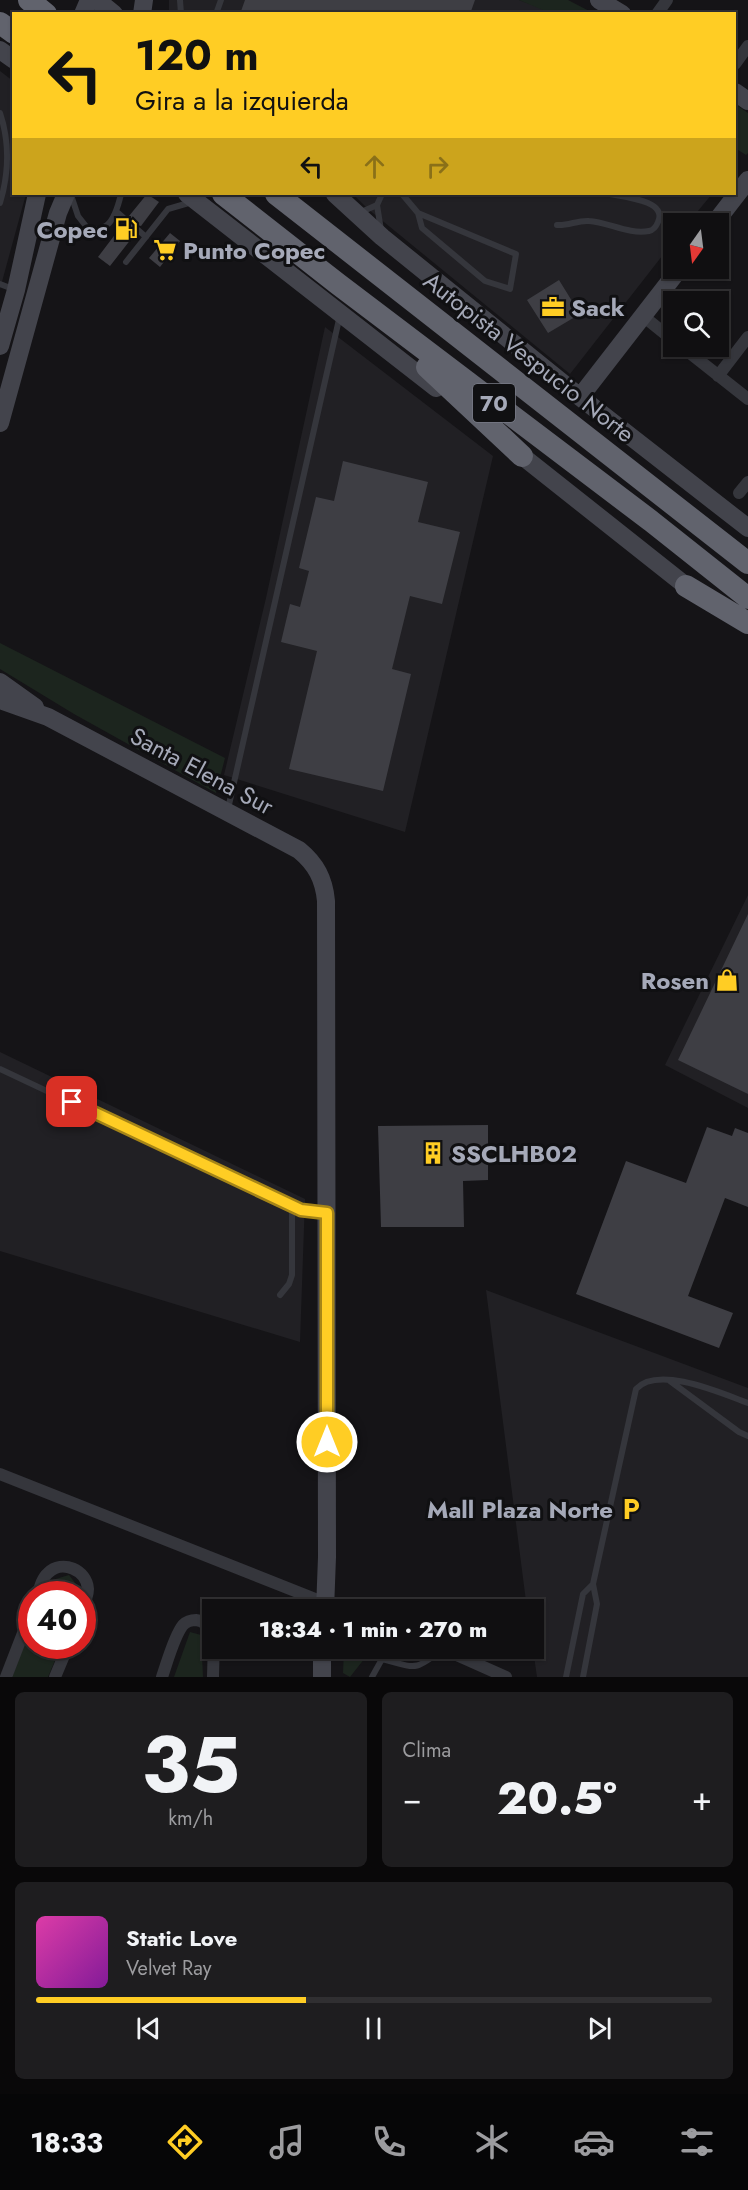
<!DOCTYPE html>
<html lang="es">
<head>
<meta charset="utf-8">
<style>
  :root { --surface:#100f11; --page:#1e1d1f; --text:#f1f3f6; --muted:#9c9c9f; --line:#302f31; --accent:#ffcd24 }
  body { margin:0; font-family:Jost,sans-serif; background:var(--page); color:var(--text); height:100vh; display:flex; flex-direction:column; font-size:22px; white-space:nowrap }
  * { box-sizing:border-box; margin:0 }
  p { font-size:20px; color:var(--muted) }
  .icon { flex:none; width:33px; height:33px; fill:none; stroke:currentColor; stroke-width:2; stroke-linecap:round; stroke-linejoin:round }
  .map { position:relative; height:1677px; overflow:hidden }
  .details { display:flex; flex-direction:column; gap:15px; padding:15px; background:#090809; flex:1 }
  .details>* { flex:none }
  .banner { position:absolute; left:12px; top:12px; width:724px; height:183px; border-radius:0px; box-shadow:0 2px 4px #0004,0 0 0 2px var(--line); background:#ffcd24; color:#111; overflow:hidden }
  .needle { width:39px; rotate:194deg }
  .buttons { position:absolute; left:663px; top:213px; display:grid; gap:12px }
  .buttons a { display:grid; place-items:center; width:66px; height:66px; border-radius:0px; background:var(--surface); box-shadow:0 2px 4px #0004,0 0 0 2px var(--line); font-size:30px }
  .speed { position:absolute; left:18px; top:1581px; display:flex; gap:12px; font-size:30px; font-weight:700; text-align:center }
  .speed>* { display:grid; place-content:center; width:78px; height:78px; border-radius:50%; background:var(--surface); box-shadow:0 2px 4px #0004,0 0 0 2px var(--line); line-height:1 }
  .speed .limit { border:9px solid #d22; background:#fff; color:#111 }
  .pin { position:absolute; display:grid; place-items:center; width:51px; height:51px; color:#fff; margin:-26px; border-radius:12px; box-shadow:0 3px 9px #0006 }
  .me { position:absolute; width:66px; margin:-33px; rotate:0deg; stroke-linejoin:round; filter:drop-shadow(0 0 4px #0008) }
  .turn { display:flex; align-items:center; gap:21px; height:126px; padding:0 24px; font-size:27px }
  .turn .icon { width:78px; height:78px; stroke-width:2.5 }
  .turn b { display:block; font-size:42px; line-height:51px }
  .lanes { display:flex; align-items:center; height:57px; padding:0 24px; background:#0003; justify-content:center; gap:30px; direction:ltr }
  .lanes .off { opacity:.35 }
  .big { font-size:45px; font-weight:800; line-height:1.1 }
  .details .tile { flex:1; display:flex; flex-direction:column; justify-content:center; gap:9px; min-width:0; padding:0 21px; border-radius:9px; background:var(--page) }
  .details .dial { align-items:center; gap:0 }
  .dial b { font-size:78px; line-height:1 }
  .song { display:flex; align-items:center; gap:18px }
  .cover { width:72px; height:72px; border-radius:9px; background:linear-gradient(135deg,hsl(320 70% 55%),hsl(290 70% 35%)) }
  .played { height:6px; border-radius:3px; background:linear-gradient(90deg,var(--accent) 40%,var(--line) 40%) }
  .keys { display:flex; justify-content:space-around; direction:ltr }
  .heat { display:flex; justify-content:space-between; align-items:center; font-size:33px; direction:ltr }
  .details .tiles { flex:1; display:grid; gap:15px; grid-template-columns:1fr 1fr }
  .tile:last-child { grid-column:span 2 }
  .trip { position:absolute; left:202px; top:1599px; width:342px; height:60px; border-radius:0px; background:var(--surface); box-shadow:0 2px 4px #0004,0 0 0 2px var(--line); font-weight:800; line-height:60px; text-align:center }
  .tab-bar { display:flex; height:96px; justify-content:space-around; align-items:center; background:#060607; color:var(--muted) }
  .tab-bar .icon { width:42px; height:42px }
  .tab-bar .active { color:var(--accent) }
  .tab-bar b { font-size:27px; color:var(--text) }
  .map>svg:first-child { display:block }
  .built { fill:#212024 }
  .green { fill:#1c251e }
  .building { fill:#3e3e44 }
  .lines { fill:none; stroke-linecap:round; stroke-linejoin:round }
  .lane { stroke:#35363c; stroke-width:6 }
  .street { stroke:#35363c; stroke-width:12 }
  .secondary { stroke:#43444c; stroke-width:18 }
  .highway { stroke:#61636d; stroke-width:22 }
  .route-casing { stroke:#a68517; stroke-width:15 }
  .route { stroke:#ffcd24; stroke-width:10 }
  .labels { text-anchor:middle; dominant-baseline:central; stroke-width:6; stroke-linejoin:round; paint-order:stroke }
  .shield { fill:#101012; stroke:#787b86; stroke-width:1.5 }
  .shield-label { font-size:22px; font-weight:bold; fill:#a5a9b8 }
  .poi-label { font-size:24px; font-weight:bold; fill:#a5a9b8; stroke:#101012; text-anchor:end }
  .street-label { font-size:24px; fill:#a5a9b8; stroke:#101012 }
</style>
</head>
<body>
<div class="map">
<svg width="748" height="1677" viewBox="0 0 748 1677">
  <rect width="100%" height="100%" fill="#151417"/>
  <path class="built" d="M169 0H519L551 12 169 14Z
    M0 71 13 81V86L14 194H26L0 289Z
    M353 194H712L688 223 674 224 673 242 570 374 368 209Z
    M325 327 493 456 405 832 224 775 266 598Z
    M748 895V1108L665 1065Z
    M0 1052 305 1199 300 1342 0 1251Z
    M486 1290 748 1388V1677H537L533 1649 534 1610 527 1609Z"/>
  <path class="green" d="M519 0H568L593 13H550Z
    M735 104 748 113V153L746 155 735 148Z
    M0 643 225 758 216 793 74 714 0 669Z
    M69 1575 82 1592 81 1594H44L49 1581Z
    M31 1627 32 1646H61L48 1677H12Z
    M190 1632 201 1635 203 1677H174Z
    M344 1649H372L350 1677 343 1673Z"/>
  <path class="building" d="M245 0H475L470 14H240Z
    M147 194 159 202 141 226 137 225 134 227 135 234 110 266 98 257 123 224 130 223 129 216Z
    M170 233 180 241 160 267 149 258Z
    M559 280 580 314 548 333 527 300Z
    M343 461 428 482 418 522 460 532 442 604 410 596 392 669 411 674 383 791 289 769 317 651 281 642 290 604 300 607 309 571 299 568 316 497 334 501Z
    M748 914V1094L678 1060Z
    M488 1125V1180L463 1181 464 1227H381L378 1126Z
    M707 1127 732 1136 735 1128 748 1133V1207L725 1198 688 1296 733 1313 719 1348 576 1294 626 1161 686 1183Z"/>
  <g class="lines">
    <path class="lane" d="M180 0 181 14
      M216 14 221 0
      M0 113C10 143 9 173 0 203
      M402 194 418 213 422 228 485 281 510 289 516 254 418 213
      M71 195 78 216 89 230
      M117 212 126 220
      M359 213 377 205
      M660 218 674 227
      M557 225C568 226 578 220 589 221 608 222 629 235 649 231 654 230 656 227 658 222 668 201 625 197 610 194
      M138 230 146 237
      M381 230 377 205 382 194
      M56 237C91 218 108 250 121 194
      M126 262 168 209 192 202
      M0 284 13 289
      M228 809 340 315
      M0 1069 301 1211 325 1213
      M280 1295 289 1284 292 1275V1206
      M670 1381 739 1432 748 1436
      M382 1659C416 1668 414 1672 443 1649
      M372 1677 382 1659V1648
      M566 1677 583 1594 593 1584
      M583 1677 597 1604 593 1584 636 1389C658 1365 721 1393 748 1403"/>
    <path class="street" d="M657 14 667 0
      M735 64 748 46
      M643 316 674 341
      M681 346 748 399
      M718 376 748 337
      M739 493 748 482
      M0 1474 343 1610
      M38 1594C40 1587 42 1578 48 1573 62 1559 87 1570 88 1589 88 1595 85 1602 82 1608
      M441 1648 506 1677
      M6 1677 32 1610
      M55 1677 68 1646
      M162 1677C167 1663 174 1636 183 1625 186 1622 191 1620 196 1620 218 1622 213 1661 213 1677"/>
    <path class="secondary" d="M97 0 114 14
      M599 0 622 14
      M83 14 89 0
      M142 14 144 0
      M0 50 14 60
      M735 92 748 101
      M187 194 436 388
      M335 194 382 237 580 397 748 528
      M714 224 748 180
      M0 346 16 290 37 194
      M580 397 680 268
      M0 423 58 213 66 194
      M512 448 695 593
      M0 682 35 707
      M0 700 48 717 299 850C316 864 324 879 326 901L327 1557 325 1610
      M322 1677V1648"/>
    <path class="highway" d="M29 0 46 14
      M0 23 14 33
      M223 194 338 284 651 521 748 598
      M276 194 748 563
      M427 367 522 456
      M686 586 748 623"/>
  </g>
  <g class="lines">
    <g class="route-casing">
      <path id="route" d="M72 1102 301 1210 327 1213V1442"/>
    </g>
    <use href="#route" class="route"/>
  </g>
  <defs>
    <g id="fuel-bare" transform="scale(1.8)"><path d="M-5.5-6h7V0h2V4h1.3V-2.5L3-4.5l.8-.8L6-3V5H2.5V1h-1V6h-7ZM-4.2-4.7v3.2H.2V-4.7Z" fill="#ffcd24" stroke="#101012" stroke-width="2.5" paint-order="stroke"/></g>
    <g id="supermarket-bare" transform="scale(1.8)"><path d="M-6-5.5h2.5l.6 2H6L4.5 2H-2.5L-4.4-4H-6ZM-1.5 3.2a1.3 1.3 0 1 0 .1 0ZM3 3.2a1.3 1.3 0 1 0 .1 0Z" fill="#ffcd24" stroke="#101012" stroke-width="2.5" paint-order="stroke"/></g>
    <g id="office-bare" transform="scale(1.8)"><path d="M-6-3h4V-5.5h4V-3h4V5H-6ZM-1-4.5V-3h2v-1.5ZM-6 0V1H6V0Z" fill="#ffcd24" stroke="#101012" stroke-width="2.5" paint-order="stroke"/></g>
    <g id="shop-bare" transform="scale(1.8)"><path d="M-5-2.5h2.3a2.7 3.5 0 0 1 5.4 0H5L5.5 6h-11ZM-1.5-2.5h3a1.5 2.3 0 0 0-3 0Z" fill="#ffcd24" stroke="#101012" stroke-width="2.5" paint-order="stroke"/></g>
    <g id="building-bare" transform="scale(1.8)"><path d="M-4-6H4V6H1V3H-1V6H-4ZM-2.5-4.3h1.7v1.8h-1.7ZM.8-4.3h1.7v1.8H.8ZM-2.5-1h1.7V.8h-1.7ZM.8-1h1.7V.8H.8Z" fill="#ffcd24" stroke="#101012" stroke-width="2.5" paint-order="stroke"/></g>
    <g id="parking-bare" transform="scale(1.8)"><path d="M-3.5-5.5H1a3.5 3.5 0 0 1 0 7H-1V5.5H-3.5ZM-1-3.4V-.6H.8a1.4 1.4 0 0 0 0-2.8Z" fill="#ffcd24" stroke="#101012" stroke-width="2.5" paint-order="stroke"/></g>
  </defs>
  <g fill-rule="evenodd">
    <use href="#fuel-bare" x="126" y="229"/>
    <use href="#supermarket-bare" x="165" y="250"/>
    <use href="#office-bare" x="553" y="307"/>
    <use href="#shop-bare" x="727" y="980"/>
    <use href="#building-bare" x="433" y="1153"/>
    <use href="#parking-bare" x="631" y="1509"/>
  </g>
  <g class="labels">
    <rect class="shield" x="473" y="384" width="42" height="38" rx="4.5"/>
    <g class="shield-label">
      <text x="494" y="403">70</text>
    </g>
    <g class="poi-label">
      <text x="108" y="229">Copec</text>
      <text x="183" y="250" text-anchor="start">Punto Copec</text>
      <text x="571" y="307" text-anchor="start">Sack</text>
      <text x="709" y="980">Rosen</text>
      <text x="451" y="1153" text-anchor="start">SSCLHB02</text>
      <text x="613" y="1509">Mall Plaza Norte</text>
    </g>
    <g class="street-label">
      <text transform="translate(529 357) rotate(38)">Autopista Vespucio Norte</text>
      <text transform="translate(202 771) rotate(28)">Santa Elena Sur</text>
    </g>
  </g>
</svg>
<div class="buttons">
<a><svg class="needle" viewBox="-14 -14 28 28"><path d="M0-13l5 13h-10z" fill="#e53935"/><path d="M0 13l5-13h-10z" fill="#9c9c9f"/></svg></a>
<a><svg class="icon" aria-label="search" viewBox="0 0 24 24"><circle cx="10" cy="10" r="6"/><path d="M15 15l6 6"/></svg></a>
</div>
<div class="speed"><div class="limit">40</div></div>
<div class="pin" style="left:72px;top:1102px;background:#d93025"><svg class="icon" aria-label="arrive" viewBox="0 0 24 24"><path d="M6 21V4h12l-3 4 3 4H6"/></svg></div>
<svg class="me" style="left:327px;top:1442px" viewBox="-20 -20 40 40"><circle r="17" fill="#ffcd24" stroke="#fff" stroke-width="3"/><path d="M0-11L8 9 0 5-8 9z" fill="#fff"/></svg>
<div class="trip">18:34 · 1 min · 270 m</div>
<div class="banner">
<div class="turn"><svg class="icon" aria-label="left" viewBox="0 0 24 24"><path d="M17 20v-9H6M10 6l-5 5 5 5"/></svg><div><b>120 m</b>Gira a la izquierda</div></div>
<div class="lanes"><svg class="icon" aria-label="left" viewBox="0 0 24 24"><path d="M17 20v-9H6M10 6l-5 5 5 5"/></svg><svg class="icon off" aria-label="ahead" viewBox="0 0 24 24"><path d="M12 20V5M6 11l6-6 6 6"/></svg><svg class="icon off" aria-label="right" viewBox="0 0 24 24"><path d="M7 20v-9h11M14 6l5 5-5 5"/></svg></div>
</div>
</div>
<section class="details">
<div class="tiles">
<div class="tile dial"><b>35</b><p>km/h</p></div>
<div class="tile"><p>Clima</p>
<div class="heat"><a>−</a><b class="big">20.5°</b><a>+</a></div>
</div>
<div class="tile">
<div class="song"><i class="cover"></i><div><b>Static Love</b><p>Velvet Ray</p></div></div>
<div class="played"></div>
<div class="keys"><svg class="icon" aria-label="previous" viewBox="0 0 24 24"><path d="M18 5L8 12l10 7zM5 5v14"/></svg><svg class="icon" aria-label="pause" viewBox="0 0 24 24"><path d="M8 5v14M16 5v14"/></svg><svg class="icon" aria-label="next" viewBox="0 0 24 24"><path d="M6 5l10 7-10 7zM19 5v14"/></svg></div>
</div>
</div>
</section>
<nav class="tab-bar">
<b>18:33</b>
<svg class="icon active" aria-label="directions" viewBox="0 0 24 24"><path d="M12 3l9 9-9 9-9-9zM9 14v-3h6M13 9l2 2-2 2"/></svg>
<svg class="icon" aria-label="music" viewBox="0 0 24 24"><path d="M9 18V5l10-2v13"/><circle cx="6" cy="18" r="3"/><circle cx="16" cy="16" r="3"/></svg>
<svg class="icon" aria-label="phone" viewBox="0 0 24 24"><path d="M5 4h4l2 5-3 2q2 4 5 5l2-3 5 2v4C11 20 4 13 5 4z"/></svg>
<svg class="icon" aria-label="climate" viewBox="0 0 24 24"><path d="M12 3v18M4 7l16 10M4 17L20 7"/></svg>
<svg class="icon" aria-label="car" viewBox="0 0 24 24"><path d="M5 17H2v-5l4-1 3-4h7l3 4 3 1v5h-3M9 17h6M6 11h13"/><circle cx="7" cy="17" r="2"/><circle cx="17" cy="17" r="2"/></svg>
<svg class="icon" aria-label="filters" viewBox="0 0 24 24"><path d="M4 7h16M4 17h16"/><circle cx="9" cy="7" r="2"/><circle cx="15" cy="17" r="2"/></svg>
</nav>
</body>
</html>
